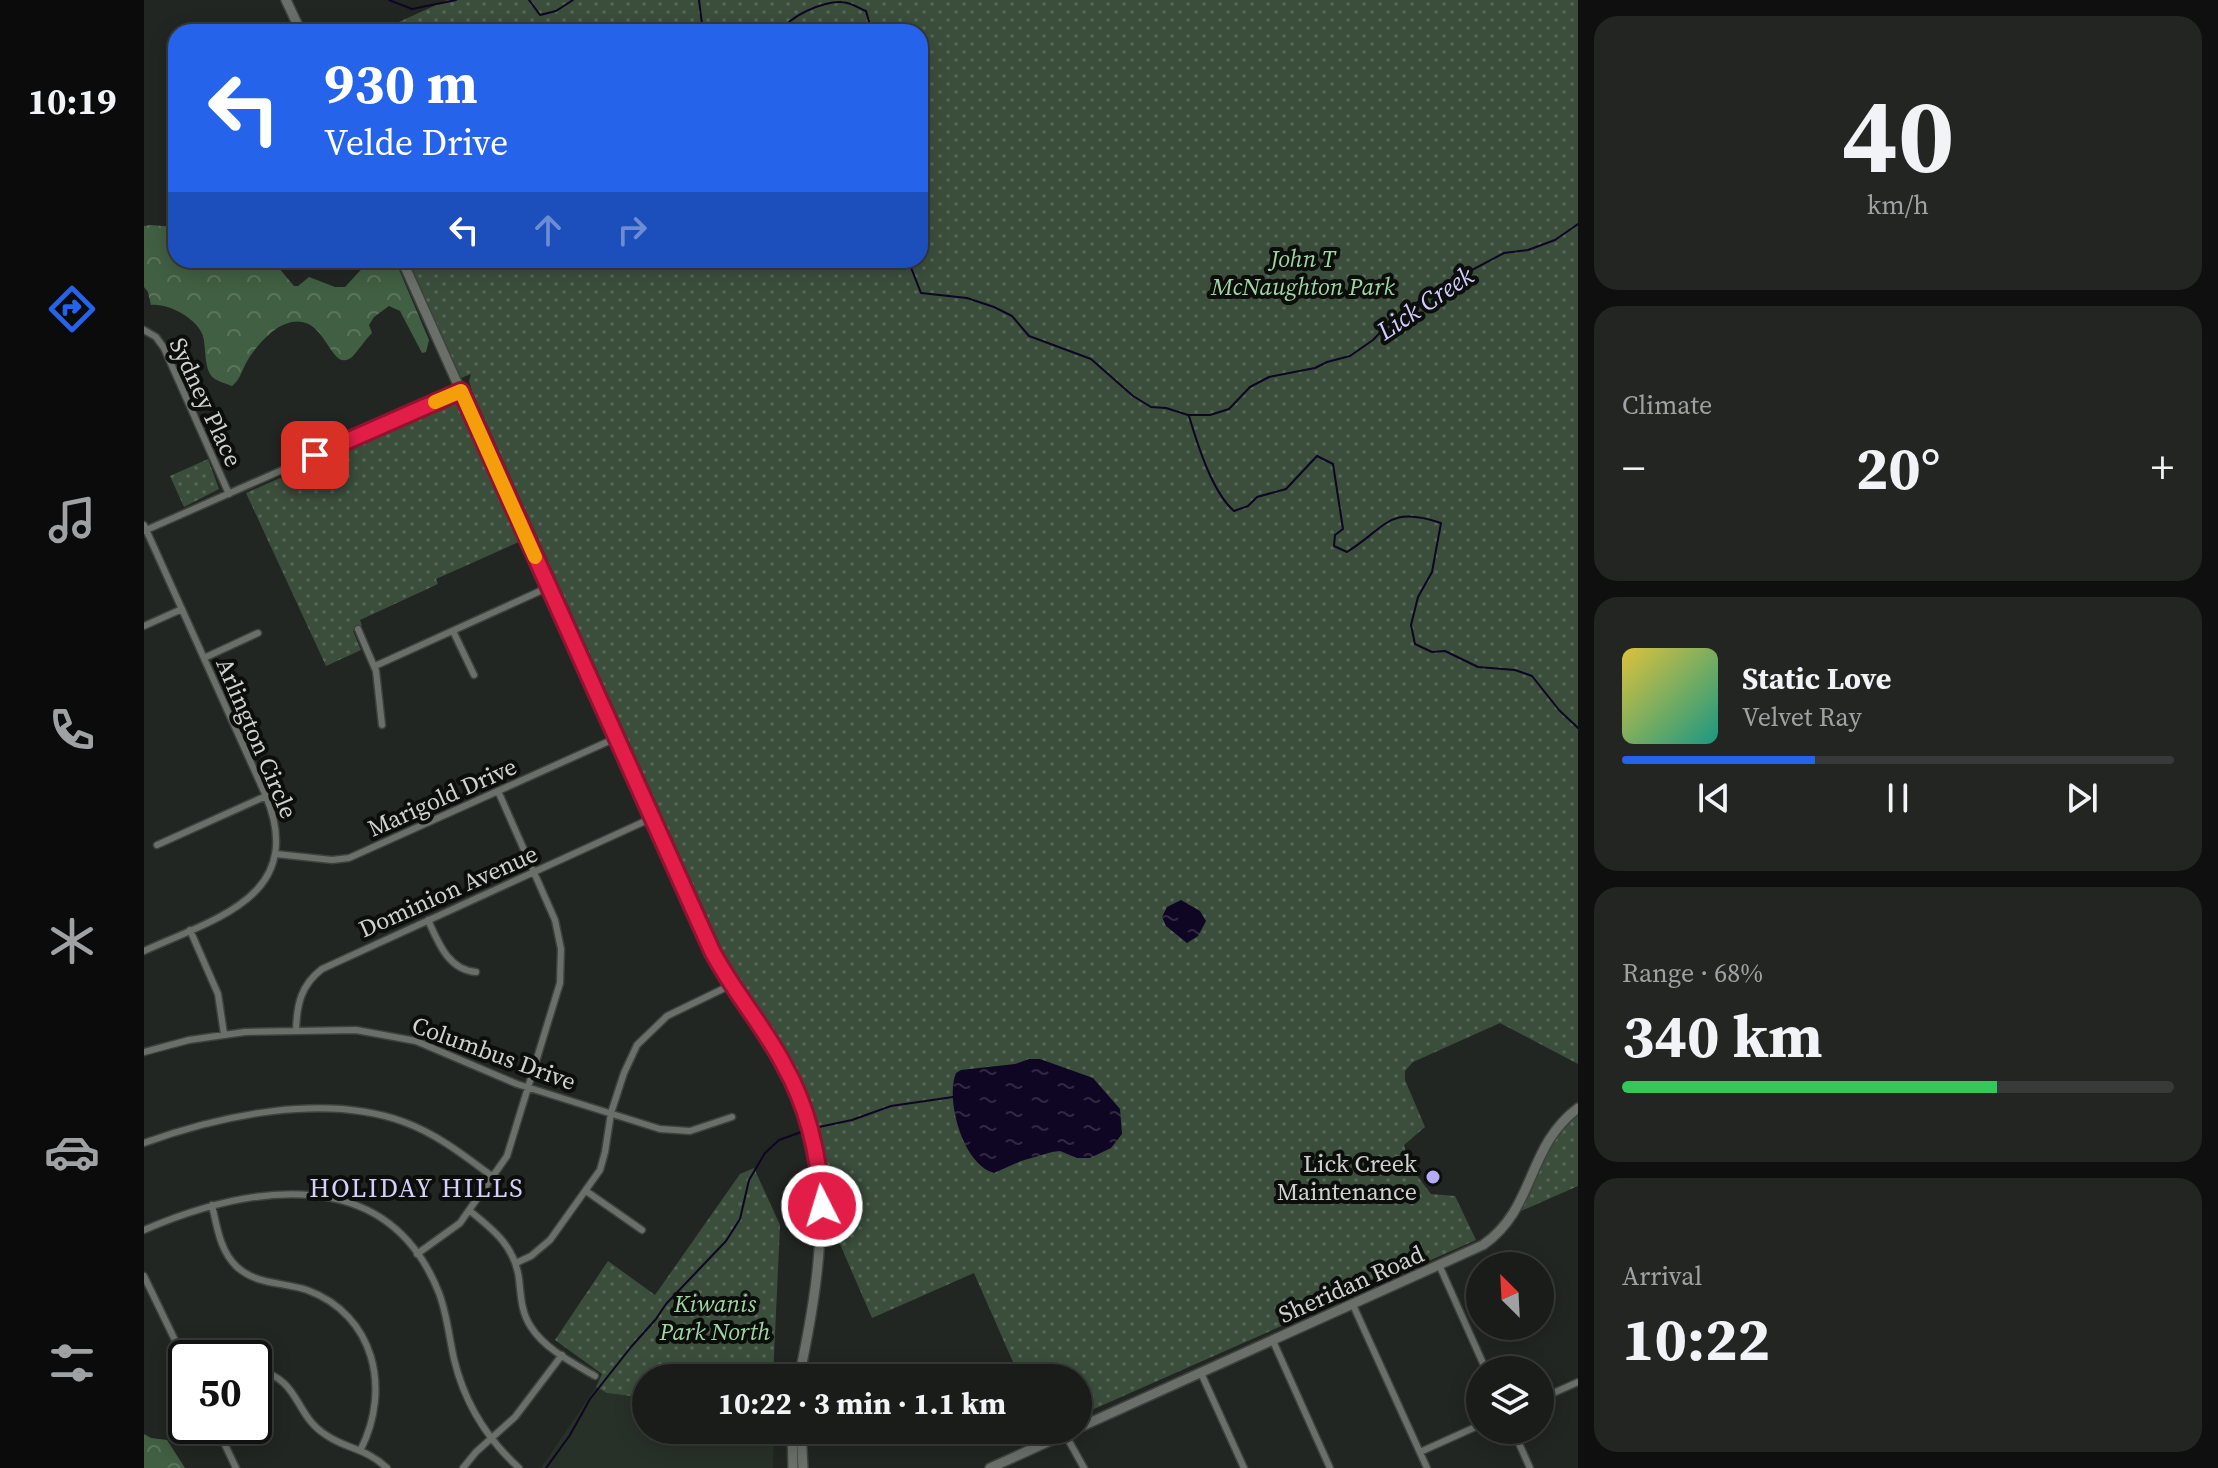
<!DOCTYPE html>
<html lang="en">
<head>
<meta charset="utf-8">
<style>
  :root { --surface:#1a1c1a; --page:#232523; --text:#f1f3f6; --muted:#9fa1a2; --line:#383a39; --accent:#2563eb }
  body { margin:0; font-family:"Source Serif 4",serif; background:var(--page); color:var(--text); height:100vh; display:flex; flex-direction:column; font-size:30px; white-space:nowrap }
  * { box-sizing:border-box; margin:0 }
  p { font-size:26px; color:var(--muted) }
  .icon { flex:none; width:44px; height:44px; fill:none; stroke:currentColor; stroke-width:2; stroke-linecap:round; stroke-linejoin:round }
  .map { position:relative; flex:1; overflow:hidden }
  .drawer { display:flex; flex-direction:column; gap:16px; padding:16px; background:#0e0f0e; width:640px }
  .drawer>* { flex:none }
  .banner { position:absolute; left:24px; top:24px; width:760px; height:244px; border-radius:24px; box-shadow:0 4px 20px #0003,0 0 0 2px var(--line); background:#2563eb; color:#fff; overflow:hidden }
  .needle { width:52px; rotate:336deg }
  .buttons { position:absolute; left:1322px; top:1252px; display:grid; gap:16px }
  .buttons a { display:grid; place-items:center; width:88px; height:88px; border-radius:50%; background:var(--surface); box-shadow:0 4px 20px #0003,0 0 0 2px var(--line); font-size:40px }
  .speed { position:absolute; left:24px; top:1340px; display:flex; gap:16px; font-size:40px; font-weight:700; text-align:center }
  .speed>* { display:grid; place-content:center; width:104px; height:104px; border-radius:50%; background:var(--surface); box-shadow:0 4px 20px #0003,0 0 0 2px var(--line); line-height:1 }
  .speed .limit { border:4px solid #111; border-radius:12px; background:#fff; color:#111 }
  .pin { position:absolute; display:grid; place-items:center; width:68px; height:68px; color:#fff; margin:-34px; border-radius:16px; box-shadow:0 4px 12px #0006 }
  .me { position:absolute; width:88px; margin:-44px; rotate:355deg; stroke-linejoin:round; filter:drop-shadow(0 0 6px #0008) }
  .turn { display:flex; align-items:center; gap:28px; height:168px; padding:0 24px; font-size:36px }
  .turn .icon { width:104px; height:104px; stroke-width:2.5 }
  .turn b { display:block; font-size:56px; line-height:68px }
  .lanes { display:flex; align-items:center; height:76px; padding:0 24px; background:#0003; justify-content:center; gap:40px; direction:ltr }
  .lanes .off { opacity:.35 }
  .big { font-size:60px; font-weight:700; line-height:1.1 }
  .drawer .card { flex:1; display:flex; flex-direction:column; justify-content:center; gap:12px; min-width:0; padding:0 28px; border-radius:24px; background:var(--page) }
  .drawer .dial { align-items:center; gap:0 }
  .dial b { font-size:104px; line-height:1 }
  .song { display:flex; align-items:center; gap:24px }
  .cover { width:96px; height:96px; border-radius:12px; background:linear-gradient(135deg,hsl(50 70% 55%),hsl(170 70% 35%)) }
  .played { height:8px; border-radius:4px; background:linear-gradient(90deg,var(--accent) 35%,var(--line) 35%) }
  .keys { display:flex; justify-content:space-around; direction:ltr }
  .heat { display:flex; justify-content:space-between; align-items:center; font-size:44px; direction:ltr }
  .charge { height:12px; border-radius:6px; background:linear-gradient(90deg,#34c759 68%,var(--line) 0) }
  .trip { position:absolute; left:488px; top:1364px; width:460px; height:80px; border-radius:40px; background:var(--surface); box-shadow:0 4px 20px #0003,0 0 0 2px var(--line); font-weight:700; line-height:80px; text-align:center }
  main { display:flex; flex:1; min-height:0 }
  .dock { display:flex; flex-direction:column; width:144px; justify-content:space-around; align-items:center; background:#0a0b0a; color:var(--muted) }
  .dock .icon { width:56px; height:56px }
  .dock .active { color:var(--accent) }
  .dock b { font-size:36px; color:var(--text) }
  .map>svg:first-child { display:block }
  .built { fill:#283128 }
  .grass { fill:url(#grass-dots) }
  .forest { fill:url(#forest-crowns) }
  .water { fill:url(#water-ripples) }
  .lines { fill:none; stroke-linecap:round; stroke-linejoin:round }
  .stream { stroke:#0e0622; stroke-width:2 }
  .street-casing { stroke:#3e423e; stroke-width:9 }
  .secondary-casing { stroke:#3e423e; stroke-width:12 }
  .street { stroke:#6a6f6a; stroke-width:6 }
  .secondary { stroke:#6a6f6a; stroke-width:9 }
  .route-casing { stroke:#92132f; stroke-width:20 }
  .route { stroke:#e11d48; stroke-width:14 }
  .slow { stroke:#f59e0b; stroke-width:14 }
  .poi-dot { fill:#b7abf8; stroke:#0c0e0c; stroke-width:3 }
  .labels { text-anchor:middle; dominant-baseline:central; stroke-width:8; stroke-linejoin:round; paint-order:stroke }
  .park-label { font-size:24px; font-style:italic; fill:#a0d5a4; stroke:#0c0e0c }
  .street-label { font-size:24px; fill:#cfd2d0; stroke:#0c0e0c }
  .poi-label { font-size:24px; fill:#cfd2d0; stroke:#0c0e0c; text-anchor:end }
  .water-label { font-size:26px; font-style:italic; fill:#d3ccfe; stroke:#0c0e0c }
  .neighbourhood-label { font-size:26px; letter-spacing:2px; fill:#d5d0fb; stroke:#0c0e0c }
</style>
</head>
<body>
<main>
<nav class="dock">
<b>10:19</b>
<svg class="icon active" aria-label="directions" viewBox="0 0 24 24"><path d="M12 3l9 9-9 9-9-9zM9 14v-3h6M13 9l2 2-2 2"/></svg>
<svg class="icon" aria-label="music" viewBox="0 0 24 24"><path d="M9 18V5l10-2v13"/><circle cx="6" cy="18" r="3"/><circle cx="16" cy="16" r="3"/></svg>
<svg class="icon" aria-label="phone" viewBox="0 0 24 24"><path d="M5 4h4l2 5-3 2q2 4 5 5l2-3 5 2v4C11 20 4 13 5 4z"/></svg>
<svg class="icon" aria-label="climate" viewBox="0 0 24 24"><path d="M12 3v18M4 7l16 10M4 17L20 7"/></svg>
<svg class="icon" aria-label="car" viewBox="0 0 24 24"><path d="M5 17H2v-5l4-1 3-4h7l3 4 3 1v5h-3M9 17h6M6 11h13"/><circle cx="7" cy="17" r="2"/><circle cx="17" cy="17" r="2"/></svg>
<svg class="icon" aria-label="filters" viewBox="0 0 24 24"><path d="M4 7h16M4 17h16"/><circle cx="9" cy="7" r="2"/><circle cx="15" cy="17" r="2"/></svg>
</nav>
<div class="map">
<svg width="1434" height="1468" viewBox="0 0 1434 1468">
  <defs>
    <pattern id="grass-dots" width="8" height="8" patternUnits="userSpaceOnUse" patternTransform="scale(2)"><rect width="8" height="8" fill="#3b4e3c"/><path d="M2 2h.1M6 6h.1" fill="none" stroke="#566757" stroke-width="1.8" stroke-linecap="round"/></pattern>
    <pattern id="forest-crowns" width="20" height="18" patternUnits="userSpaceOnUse" patternTransform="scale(2)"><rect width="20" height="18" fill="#415f43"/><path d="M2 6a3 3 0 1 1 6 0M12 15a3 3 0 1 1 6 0" fill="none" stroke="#5b755d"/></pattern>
    <pattern id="water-ripples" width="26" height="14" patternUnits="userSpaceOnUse" patternTransform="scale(2)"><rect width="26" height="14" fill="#0e0622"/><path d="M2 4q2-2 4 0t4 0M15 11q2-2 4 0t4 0" fill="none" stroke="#302941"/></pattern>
  </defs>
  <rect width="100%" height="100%" fill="#222622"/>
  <path class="built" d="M452 1387 463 1393 502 1398V1430H630L629 1468H397Z"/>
  <path class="grass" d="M303 0H1434V1064L1356 1023 1269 1062 1261 1071V1080L1281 1127 1260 1145 1265 1165 1287 1194 1311 1196 1332 1240 934 1416V1378H876L830 1273 728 1318 689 1228 687 1178 666 1099 636 1040 603 993 581 956 328 391 325 381 327 374 312 380 259 260H776V32H233Z
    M307 400 314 402 317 406 377 541 292 579 294 584 216 620 218 626 209 631 217 650 182 666 102 493 136 478 142 481 151 477 153 470Z
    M64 459 75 489 40 507 26 476Z
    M1434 1113V1186L1370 1214 1406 1135Z
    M610 1168 636 1225 629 1378H502V1398L463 1393 452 1387 458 1374 411 1340 464 1261 511 1295 596 1174Z"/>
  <path class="forest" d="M6 225 32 227V260H128L150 286H154L165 277 191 287H201L226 260H251L285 340 282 352 278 353 256 311 245 306 230 317 225 325 228 333C221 340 214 351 208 357 184 376 183 305 139 325 125 331 108 351 101 365 97 373 96 379 88 386 81 383 70 381 66 374 60 363 62 347 59 336 53 318 24 303 7 305L4 292 0 287V226Z
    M0 1434 7 1438 23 1440 41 1468H0Z"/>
  <path class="water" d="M1037 900 1056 911 1062 921 1054 936 1043 943 1022 926 1018 917 1023 907Z
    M885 1059H896L949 1078 976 1109 978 1134 967 1148 946 1158H933L916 1151 908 1152 877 1161 850 1173C819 1165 801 1100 812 1073L817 1070 871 1064Z"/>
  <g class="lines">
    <path class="stream" d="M245 0 268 9 312 0
      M385 0 396 15 412 11 429 0
      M555 0 559 32
      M637 32C645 16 679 1 698 2 705 2 715 8 722 11L728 32
      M764 260 777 293 823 298 850 307 868 316 885 336 947 359 989 396 1007 407 1022 408 1044 415H1066L1085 409 1106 387 1125 377 1171 368 1183 362 1206 356 1229 340 1249 319 1294 288 1360 253 1384 250 1411 240 1434 224
      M1045 416C1053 443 1068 492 1090 511L1104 506 1113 497 1142 489 1173 456 1189 464 1199 529 1191 535 1190 546 1203 552C1243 527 1244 505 1297 523L1288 572 1274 597 1267 625 1271 644 1288 652 1301 651 1334 667 1371 670 1388 676 1415 710 1434 728
      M670 1128 708 1120 747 1106 809 1097
      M402 1468 426 1435 446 1399 487 1347 512 1319 522 1304 582 1241 596 1219 605 1180 621 1153 635 1140 660 1131"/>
    <g class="street-casing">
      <path id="street" d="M0 330 12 337 20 348 85 494
        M0 525 122 796C163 896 72 918 0 951
        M0 531 317 391
        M0 626 38 609
        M214 629 232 671 238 725
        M309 631 330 675
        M60 658 114 633
        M231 666 405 587
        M13 845 122 796
        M132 854 188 860 205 858 472 738
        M284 920C294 942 304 970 332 972
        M46 930 74 994 80 1034
        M152 1029C153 1004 157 985 178 969L508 818
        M0 1052 45 1040 101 1032 212 1030 272 1041 373 1084 516 1129 546 1131 588 1117
        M0 1143C77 1115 181 1093 260 1122 293 1134 321 1156 349 1177
        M442 1191 498 1230
        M68 1205C73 1227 76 1251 93 1267 113 1285 139 1282 163 1290 231 1315 247 1389 217 1449
        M326 1211C350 1230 371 1247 375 1279 377 1296 377 1312 387 1327 401 1349 429 1363 451 1376
        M0 1230C105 1185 243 1161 295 1293 303 1314 305 1337 310 1359 320 1401 343 1439 375 1468
        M273 1254 316 1223 363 1156 416 983 417 949 411 920 354 791
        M372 1263 387 1256 406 1240 456 1170 461 1152 467 1113 480 1073 493 1045 523 1016 587 985
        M1296 1267 1342 1370
        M0 1276 42 1363
        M1209 1305 1283 1468
        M1129 1341 1186 1468
        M110 1368C158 1380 149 1414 182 1435 202 1449 222 1448 243 1468
        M1057 1373 1100 1468
        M1396 1399 1434 1382
        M72 1426 92 1468
        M1369 1430 1386 1468
        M921 1434 940 1468
        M1276 1452 1336 1425
        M319 1468 332 1452 371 1417 418 1355"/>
    </g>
    <g class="secondary-casing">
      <path id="secondary" d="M142 0 157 32
        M258 260 568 951C589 991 618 1025 640 1064 695 1163 677 1272 655 1378
        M934 1428 1339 1245C1392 1208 1382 1147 1434 1108
        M648 1430 649 1468
        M657 1430 659 1468
        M846 1468 930 1430"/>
    </g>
    <use href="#street" class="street"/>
    <use href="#secondary" class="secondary"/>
  </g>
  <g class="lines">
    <g class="route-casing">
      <path id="route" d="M171 455 317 391 568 951C589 991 619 1025 640 1065 665 1109 675 1156 678 1206"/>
    </g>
    <use href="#route" class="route"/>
    <path class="slow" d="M291 402 317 391 391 557"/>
  </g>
  <circle class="poi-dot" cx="1289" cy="1177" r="8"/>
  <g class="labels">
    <g class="park-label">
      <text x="1159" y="258">John T<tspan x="1159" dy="28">McNaughton Park</tspan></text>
      <text x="571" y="1303">Kiwanis<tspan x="571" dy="28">Park North</tspan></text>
    </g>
    <g class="street-label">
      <text transform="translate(62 402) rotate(65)">Sydney Place</text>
      <text transform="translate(113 738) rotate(67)">Arlington Circle</text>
      <text transform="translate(298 797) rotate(-24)">Marigold Drive</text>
      <text transform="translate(304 891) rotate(-24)">Dominion Avenue</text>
      <text transform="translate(350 1053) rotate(20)">Columbus Drive</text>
      <text transform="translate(1207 1284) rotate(-24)">Sheridan Road</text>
    </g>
    <g class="poi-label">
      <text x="1273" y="1163">Lick Creek<tspan x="1273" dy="28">Maintenance</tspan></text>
    </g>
    <g class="water-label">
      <text transform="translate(1281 303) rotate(-34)">Lick Creek</text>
    </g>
    <g class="neighbourhood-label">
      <text x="273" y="1188">HOLIDAY HILLS</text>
    </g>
  </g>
</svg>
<div class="buttons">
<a><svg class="needle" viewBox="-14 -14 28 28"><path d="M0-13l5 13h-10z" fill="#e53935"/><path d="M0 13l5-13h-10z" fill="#9fa1a2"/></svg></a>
<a><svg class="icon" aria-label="layers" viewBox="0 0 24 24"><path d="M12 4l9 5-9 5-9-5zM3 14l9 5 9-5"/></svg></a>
</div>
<div class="speed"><div class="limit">50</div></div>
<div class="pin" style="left:171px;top:455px;background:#d93025"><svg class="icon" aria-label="arrive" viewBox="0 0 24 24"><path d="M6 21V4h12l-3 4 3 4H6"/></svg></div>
<svg class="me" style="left:678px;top:1206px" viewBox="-20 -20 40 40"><circle r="17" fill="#e11d48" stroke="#fff" stroke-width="3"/><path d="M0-11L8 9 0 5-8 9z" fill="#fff"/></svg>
<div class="trip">10:22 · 3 min · 1.1 km</div>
<div class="banner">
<div class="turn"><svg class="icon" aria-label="left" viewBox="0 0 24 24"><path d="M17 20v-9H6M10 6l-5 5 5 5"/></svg><div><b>930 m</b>Velde Drive</div></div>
<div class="lanes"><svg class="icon" aria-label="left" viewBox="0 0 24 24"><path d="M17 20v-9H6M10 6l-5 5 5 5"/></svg><svg class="icon off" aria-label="ahead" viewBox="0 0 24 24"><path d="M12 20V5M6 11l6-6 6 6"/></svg><svg class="icon off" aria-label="right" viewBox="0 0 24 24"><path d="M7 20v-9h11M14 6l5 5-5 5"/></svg></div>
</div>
</div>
<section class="drawer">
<div class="card dial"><b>40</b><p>km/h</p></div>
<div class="card"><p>Climate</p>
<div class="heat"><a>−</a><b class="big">20°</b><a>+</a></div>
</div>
<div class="card">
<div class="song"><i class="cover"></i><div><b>Static Love</b><p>Velvet Ray</p></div></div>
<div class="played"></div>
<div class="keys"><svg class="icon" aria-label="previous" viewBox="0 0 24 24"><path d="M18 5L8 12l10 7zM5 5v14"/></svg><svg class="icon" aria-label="pause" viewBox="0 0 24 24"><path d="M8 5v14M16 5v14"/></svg><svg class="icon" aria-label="next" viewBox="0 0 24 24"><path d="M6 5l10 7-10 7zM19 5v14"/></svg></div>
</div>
<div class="card"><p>Range · 68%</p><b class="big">340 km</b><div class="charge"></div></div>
<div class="card"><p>Arrival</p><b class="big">10:22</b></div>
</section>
</main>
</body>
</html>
